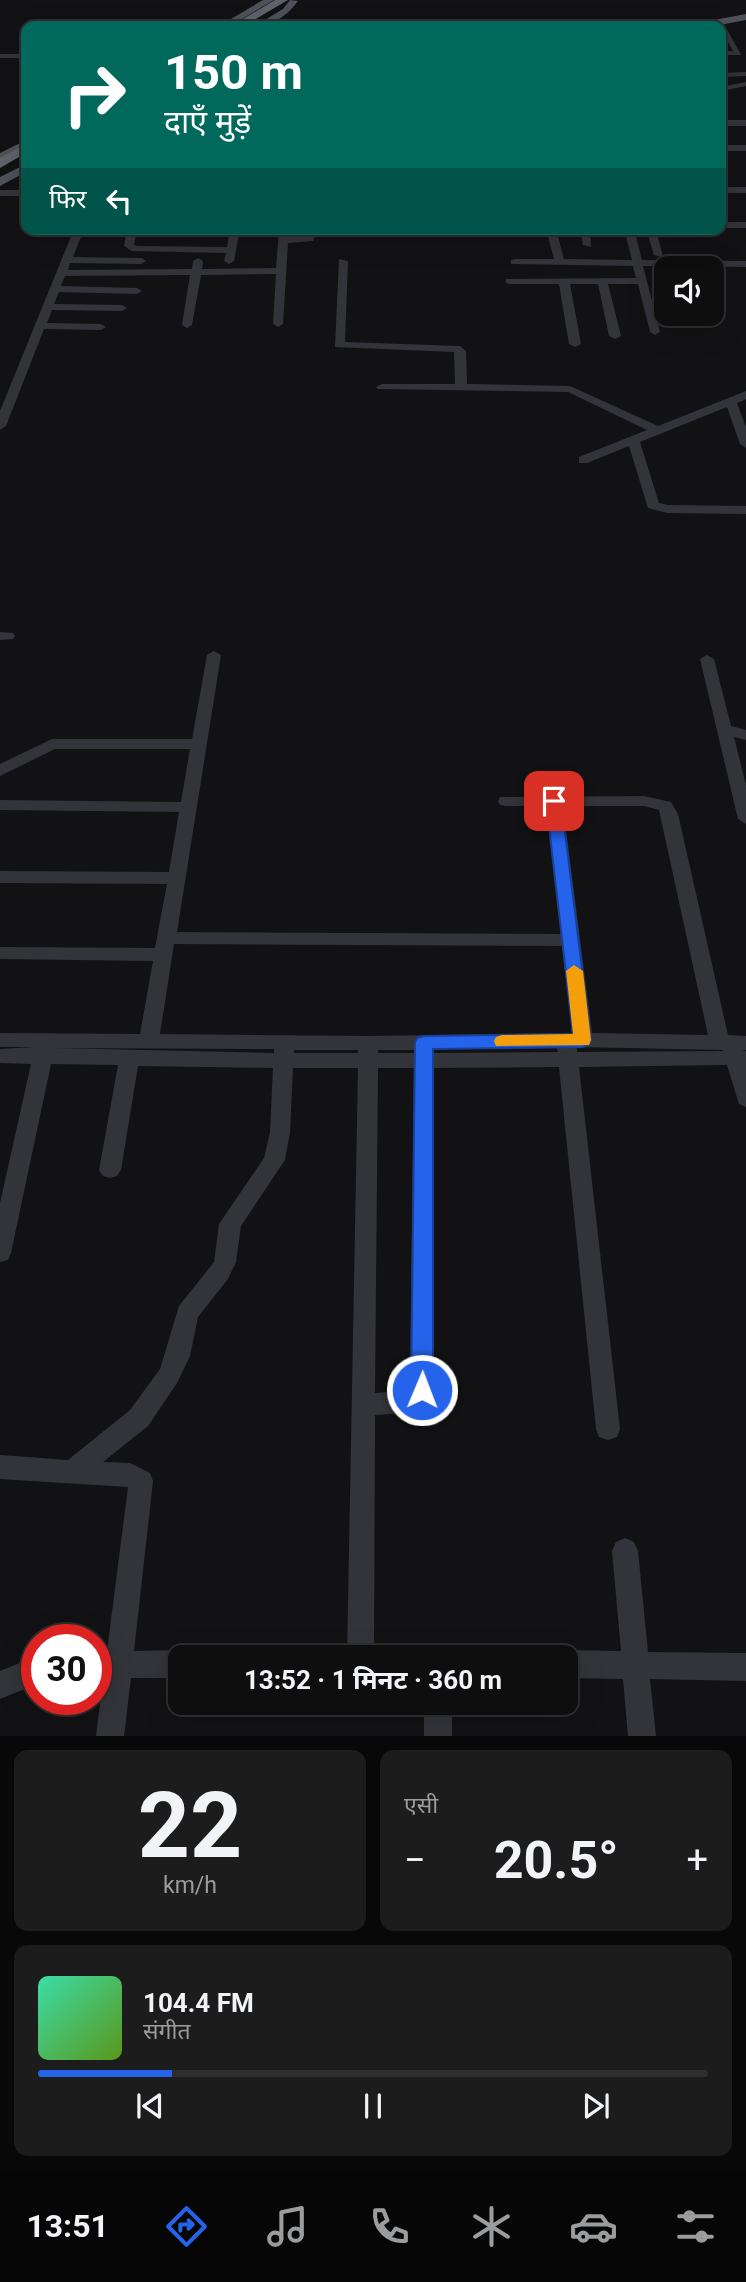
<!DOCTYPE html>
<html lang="hi">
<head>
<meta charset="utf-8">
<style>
  :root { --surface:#0e0e0f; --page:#1c1c1d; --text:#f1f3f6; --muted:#9b9c9e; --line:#2e2e2f; --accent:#2563eb }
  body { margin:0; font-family:Roboto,"Noto Sans Devanagari",sans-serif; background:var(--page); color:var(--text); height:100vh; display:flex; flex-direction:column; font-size:26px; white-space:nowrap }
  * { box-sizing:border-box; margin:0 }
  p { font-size:23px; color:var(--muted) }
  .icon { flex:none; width:38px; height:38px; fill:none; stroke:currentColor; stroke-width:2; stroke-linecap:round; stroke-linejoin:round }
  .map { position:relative; height:1736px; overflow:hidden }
  .sheet { display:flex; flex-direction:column; gap:14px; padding:14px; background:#080808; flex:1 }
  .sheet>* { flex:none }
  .banner { position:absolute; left:21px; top:21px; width:705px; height:214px; border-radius:14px; box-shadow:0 7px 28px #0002,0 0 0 2px var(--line); background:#00695c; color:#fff; overflow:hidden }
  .buttons { position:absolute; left:654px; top:256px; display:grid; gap:14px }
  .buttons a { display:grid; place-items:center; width:70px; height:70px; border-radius:14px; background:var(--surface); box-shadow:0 7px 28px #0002,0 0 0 2px var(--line); font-size:35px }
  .speed { position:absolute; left:21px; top:1624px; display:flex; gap:14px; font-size:35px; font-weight:700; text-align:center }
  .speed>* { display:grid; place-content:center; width:91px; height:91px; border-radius:50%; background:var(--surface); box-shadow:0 7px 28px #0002,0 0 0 2px var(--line); line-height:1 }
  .speed .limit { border:10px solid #d22; background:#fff; color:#111 }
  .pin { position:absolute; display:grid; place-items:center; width:60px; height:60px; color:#fff; margin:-30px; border-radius:14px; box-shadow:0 4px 10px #0006 }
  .me { position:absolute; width:77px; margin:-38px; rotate:1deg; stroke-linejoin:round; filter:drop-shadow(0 0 5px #0008) }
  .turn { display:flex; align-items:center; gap:24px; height:147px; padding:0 28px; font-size:32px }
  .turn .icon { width:91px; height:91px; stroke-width:2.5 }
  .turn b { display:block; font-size:49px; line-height:60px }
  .then { display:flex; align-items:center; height:66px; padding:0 28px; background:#0003; gap:14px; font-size:26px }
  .big { font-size:52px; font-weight:700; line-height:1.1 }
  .sheet .widget { flex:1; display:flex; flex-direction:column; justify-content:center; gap:10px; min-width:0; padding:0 24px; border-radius:14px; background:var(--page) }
  .sheet .dial { align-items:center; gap:0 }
  .dial b { font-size:91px; line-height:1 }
  .song { display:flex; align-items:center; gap:21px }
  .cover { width:84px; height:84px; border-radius:10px; background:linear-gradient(135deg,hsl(160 70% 55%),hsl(90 70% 35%)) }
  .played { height:7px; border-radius:4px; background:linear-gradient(90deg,var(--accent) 20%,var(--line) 20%) }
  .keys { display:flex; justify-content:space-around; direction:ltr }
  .heat { display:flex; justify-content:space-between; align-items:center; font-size:38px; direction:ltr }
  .sheet .tiles { flex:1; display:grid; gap:14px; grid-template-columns:1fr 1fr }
  .widget:last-child { grid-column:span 2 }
  .trip { position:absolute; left:168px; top:1645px; width:410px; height:70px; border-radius:14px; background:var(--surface); box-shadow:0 7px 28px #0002,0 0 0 2px var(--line); font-weight:700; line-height:70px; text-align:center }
  .menu { display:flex; height:112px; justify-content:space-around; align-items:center; background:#060606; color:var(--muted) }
  .menu .icon { width:49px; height:49px }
  .menu .current { color:var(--accent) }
  .menu b { font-size:32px; color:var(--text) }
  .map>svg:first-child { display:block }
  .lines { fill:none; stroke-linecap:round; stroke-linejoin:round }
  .minor { fill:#333439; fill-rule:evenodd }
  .major { fill:#4f5159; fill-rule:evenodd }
  .highway { fill:#5f626b; fill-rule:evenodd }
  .route { fill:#2563eb; stroke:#184099; stroke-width:2 }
  .slow { fill:#f59e0b }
</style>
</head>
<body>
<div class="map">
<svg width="746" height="1736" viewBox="0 0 746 1736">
  <rect width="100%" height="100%" fill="#121214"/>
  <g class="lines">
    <path class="minor" d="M718 24H724L741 55H721V51H733Z
      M0 54H26V58H0Z
      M746 72V76L721 77V73Z
      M746 82V86L721 91V87Z
      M721 120H746V126H721Z
      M721 145H746V151H721Z
      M721 187H746V193H721Z
      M0 190H26V196H0Z
      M721 222H746V228H721Z
      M74 229H84L73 257 141 258 146 261 141 264 70 263 68 270 192 269 193 261 198 258 203 261 202 269 276 268 279 229H289L288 237 306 236 308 229H318L313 241 288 243 283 324 278 327 273 324 276 274 201 275 192 325 187 328 182 325 190 275 65 276 61 286 137 288 142 291 137 294 59 292 54 304 122 305 127 308 122 311 52 310 47 323 101 324 106 327 101 330 44 329 6 426 0 430V411Z
      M127 229H137L134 245 138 246 227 247 230 229H240L234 261 229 264 224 261 226 253 132 251 124 246Z
      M454 229 509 230 514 233 509 236 460 237 457 236Z
      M546 229H556L564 259 632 260 624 229H634L642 260 746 261V267L643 266 660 332 655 335 650 332 638 284H608L621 336 615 339 609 336 598 284H570L581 344 575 347 569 344 559 284H510L506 283V279L636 278 633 266 511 264V260L515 259H554Z
      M580 229H590L591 247 583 245Z
      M646 229H656L663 257 654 255Z
      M339 259 348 261 345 342 460 346 466 351 467 384 570 386 658 426 746 391V399L737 403 746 427V448L740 444 727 407 640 442 659 503 668 505 746 506V514L667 513 648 508 629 446 587 463H579V457L647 430 568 392 378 389 376 387 382 384H455L454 352 335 347Z
      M0 632 13 633 15 636 13 639 0 640Z
      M214 651 221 655 177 932 561 934 546 806H506L500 805 498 801 500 797 644 796 671 802 678 814 728 1035 746 1036V1050H742L746 1051V1107L739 1104 727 1065 579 1067 620 1429 617 1437 608 1440 599 1437 596 1429 559 1067 434 1068V1390C424 1412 397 1414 375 1415L374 1657H347L358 1068H293L290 1132 285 1160 241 1226 236 1262 228 1279 198 1317 190 1356 177 1383 148 1426 103 1462 130 1463 150 1473 153 1481 134 1651 180 1650 191 1657H180V1678H131L124 1736H96L103 1679H96V1651H107L128 1487 0 1479V1455L68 1460 130 1410 160 1369 179 1306 214 1262 219 1224 264 1158 270 1132 273 1068 138 1066 121 1170 117 1176 110 1178 103 1176 99 1170 118 1065 51 1064 11 1253 8 1260 0 1262V1203L31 1064 0 1063V1049L35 1047H0V1033L140 1034 153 961 0 959V947L155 948 167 884 0 883V871L169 872 179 812 0 810V800L181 802 190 749H55L0 776V764L52 739H192L207 655ZM563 806H644L659 810 708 1035 592 1033ZM174 944 562 946 572 1033 367 1036 160 1034ZM557 1047 558 1052 434 1053 433 1049ZM577 1047 723 1050V1051L577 1052ZM54 1048 274 1049V1053ZM294 1050H358V1053H294ZM378 1050H414V1053H378ZM378 1068H414L410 1385 402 1391 375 1393Z
      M707 655 714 659 731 726 746 730V740L734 737 746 785V824L738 819 700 659Z
      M625 1538 634 1542 638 1551 648 1652 746 1653V1681L650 1679 656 1736H628L623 1679 565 1678V1657H554L565 1650 621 1651 612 1551 616 1542Z
      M37 1656V1684L0 1699V1671Z
      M424 1703H452V1736H424Z"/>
    <path class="major" d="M263 0H274L230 26H219Z
      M290 0 298 1C288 15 273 26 255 26L283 9Z
      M746 14V20L714 26H640L645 23 714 20Z
      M26 140V148L0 161V153Z
      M26 164V172L0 186V177Z"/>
    <path class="highway" d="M275 0H288L244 26H231Z
      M26 144V153L0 168V158Z"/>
  </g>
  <path class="route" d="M554 796 561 801 591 1040 589 1045 583 1047 433 1049V1390L430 1397 422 1400 415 1397 411 1390 415 1043 417 1038 424 1036 573 1034 546 801Z"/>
  <path class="slow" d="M574 965 583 971 591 1040 589 1045 496 1046 494 1041 496 1037 502 1035 573 1034 566 971Z"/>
</svg>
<div class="buttons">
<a><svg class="icon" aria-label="sound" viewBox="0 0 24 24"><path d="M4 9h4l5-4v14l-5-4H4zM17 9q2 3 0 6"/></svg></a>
</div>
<div class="speed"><div class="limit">30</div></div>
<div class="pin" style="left:554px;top:801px;background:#d93025"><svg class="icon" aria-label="arrive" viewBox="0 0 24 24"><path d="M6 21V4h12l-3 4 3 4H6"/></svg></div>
<svg class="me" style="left:422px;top:1390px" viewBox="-20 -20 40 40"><circle r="17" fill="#2563eb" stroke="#fff" stroke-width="3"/><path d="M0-11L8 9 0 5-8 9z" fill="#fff"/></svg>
<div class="trip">13:52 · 1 मिनट · 360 m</div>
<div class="banner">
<div class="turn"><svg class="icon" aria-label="right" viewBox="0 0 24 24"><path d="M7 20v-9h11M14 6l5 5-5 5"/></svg><div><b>150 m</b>दाएँ मुड़ें</div></div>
<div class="then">फिर<svg class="icon" aria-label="left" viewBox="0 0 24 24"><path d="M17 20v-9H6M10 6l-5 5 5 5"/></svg></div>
</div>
</div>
<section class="sheet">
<div class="tiles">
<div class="widget dial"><b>22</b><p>km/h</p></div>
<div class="widget"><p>एसी</p>
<div class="heat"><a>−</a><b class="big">20.5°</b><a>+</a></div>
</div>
<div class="widget">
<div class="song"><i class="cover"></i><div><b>104.4 FM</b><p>संगीत</p></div></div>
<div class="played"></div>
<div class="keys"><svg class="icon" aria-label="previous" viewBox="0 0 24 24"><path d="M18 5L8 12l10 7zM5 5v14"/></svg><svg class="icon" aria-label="pause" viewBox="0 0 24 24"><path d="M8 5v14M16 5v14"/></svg><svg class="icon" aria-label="next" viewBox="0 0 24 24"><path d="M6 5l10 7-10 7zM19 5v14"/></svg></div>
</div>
</div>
</section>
<nav class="menu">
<b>13:51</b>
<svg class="icon current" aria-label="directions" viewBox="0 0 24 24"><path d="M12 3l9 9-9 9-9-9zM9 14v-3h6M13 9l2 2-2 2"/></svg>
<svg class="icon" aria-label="music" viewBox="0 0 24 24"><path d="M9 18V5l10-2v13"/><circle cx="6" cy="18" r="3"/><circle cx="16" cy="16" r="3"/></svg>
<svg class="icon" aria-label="phone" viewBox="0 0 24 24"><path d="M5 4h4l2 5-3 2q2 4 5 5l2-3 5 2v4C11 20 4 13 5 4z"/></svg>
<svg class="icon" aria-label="climate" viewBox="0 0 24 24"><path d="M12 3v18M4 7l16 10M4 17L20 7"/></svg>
<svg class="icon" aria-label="car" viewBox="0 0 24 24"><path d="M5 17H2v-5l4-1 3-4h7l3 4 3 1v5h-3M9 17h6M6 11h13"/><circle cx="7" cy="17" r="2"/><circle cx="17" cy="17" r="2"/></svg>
<svg class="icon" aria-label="filters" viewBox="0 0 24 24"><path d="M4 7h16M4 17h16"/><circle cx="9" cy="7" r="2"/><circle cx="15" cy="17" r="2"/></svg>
</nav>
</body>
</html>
